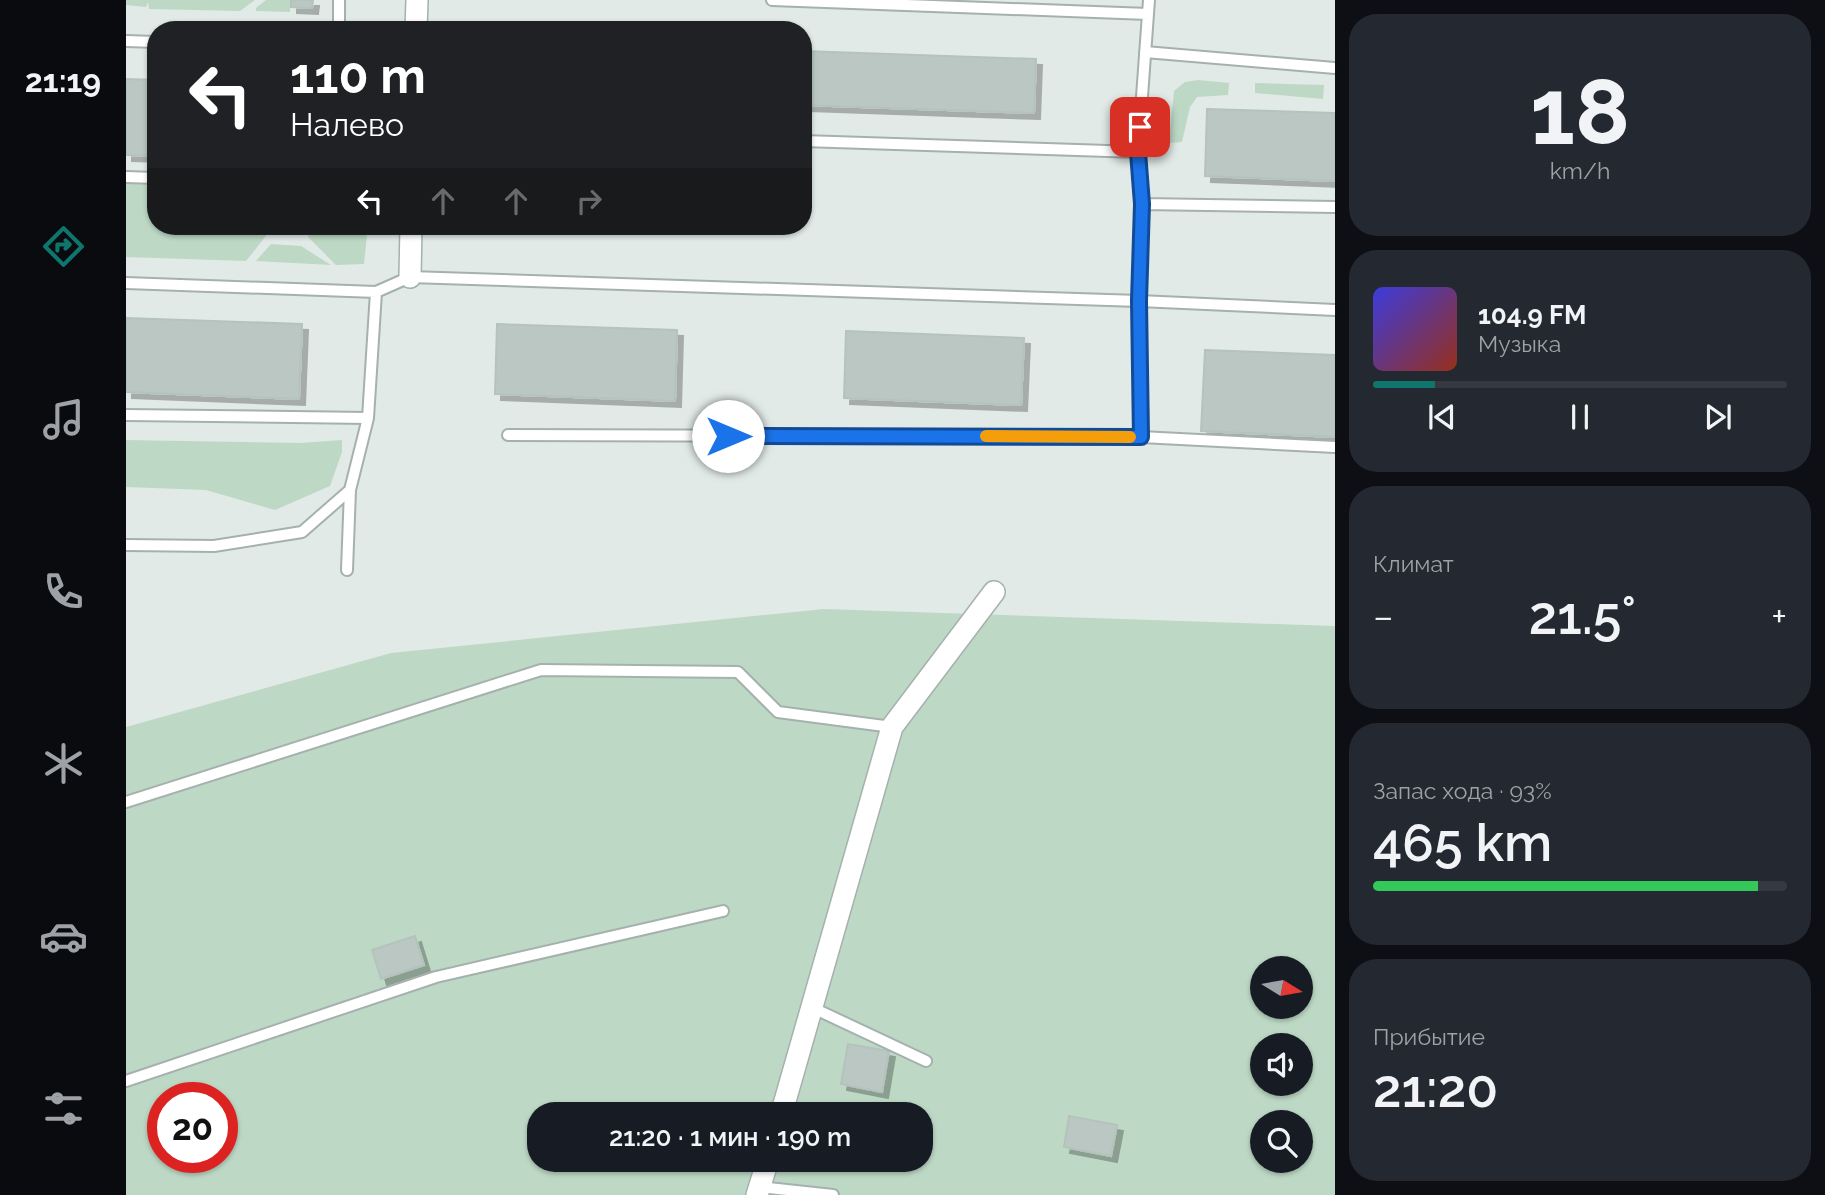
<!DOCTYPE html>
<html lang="ru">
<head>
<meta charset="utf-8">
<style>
  :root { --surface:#171b24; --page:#242831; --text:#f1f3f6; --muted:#9ea1a6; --line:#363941; --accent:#0f766e }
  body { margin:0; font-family:Raleway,sans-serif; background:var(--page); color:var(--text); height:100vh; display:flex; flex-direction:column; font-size:26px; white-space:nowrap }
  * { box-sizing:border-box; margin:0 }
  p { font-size:23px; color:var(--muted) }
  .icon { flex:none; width:38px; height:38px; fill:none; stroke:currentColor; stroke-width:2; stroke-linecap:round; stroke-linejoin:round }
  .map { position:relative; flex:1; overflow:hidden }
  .panel { display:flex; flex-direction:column; gap:14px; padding:14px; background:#0d0f14; width:490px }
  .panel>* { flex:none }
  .guide { position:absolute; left:21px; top:21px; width:665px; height:214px; border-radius:28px; box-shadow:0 2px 5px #0004; background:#202124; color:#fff; overflow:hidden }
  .needle { width:46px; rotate:101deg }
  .buttons { position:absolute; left:1124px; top:956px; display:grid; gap:14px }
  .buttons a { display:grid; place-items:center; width:63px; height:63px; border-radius:50%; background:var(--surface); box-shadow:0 2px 5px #0004; font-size:35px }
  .speed { position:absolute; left:21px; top:1082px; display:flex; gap:14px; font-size:35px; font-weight:700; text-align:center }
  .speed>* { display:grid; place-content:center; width:91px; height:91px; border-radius:50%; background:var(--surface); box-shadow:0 2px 5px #0004; line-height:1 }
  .speed .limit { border:10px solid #d22; background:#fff; color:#111 }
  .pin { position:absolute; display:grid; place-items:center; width:60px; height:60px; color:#fff; margin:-30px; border-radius:14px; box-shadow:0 4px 10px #0006 }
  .me { position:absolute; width:77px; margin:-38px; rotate:90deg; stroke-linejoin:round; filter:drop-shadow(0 0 5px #0008) }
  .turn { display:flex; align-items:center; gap:24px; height:147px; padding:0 28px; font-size:32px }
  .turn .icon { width:91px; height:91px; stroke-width:2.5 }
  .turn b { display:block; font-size:49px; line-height:60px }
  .lanes { display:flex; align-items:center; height:66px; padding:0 28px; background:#0003; justify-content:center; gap:35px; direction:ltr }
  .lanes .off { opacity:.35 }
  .big { font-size:52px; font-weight:600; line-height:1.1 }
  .panel .card { flex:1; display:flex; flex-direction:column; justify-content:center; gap:10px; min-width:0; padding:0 24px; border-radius:28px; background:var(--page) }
  .panel .dial { align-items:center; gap:0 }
  .dial b { font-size:91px; line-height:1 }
  .song { display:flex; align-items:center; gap:21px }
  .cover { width:84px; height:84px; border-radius:10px; background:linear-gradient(135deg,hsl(240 70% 55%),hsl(10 70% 35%)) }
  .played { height:7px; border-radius:4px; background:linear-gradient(90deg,var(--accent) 15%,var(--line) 15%) }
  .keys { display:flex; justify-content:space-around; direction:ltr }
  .heat { display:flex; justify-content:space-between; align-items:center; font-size:38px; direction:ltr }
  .charge { height:10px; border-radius:5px; background:linear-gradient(90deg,#34c759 93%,var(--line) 0) }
  .trip { position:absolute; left:401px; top:1102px; width:406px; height:70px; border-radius:28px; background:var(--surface); box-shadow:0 2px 5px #0004; font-weight:600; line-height:70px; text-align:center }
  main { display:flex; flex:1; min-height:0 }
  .tabs { display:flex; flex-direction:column; width:126px; justify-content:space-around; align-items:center; background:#090b0e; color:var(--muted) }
  .tabs .icon { width:49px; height:49px }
  .tabs .active { color:var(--accent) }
  .tabs b { font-size:32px; color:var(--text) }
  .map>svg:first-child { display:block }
  .green { fill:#bdd9c5; fill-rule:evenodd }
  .building { fill:#bac7c3; stroke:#b5c3bd; stroke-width:2; filter:url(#shadow) }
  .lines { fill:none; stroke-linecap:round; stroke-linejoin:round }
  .service-casing { stroke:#a5b1ae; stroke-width:14 }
  .minor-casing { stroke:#a5b1ae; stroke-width:24 }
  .service { stroke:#fff; stroke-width:10 }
  .minor { stroke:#fff; stroke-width:21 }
  .route-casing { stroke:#114b97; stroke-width:18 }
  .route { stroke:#1a73e8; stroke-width:12 }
  .slow { stroke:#f59e0b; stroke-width:12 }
</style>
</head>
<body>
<main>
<nav class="tabs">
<b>21:19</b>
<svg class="icon active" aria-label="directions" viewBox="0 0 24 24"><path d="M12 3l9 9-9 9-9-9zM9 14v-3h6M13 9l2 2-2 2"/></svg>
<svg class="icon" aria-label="music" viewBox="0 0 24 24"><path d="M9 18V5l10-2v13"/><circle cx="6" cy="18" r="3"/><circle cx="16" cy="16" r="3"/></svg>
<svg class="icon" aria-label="phone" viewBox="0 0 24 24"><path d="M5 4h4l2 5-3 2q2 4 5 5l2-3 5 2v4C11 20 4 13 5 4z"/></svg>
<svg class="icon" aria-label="climate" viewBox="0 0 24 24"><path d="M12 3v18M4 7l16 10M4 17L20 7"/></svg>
<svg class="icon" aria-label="car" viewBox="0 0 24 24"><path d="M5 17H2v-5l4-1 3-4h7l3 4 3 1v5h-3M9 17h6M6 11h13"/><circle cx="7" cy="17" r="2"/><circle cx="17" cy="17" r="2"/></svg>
<svg class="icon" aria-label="filters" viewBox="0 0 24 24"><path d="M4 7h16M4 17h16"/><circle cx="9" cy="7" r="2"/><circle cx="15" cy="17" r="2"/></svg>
</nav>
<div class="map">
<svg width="1209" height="1195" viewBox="0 0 1209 1195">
  <defs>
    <filter id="shadow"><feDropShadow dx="6" dy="6" stdDeviation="0" flood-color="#0004"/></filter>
  </defs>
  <rect width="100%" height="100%" fill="#e1eae7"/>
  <path class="green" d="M0 0H129L114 11 23 9 22 2 20 7 0 5Z
    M140 0H164V12L130 11V8Z
    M1072 80 1103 83 1102 95 1071 97 1064 107 1056 142 1043 143 1048 91 1059 82Z
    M1129 83 1198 85 1197 99 1129 93Z
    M0 179 30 180V226H144L143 232 120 261 0 257Z
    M184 226H242L238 264 210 265 182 237Z
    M145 244 175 246 205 265 130 261Z
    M0 440 174 443 216 440V452L204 486 149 510 80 490 0 487Z
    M698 609 1209 626V1195H0V727L265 653ZM1136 968H1174V1006H1136ZM1136 1045H1174V1083H1136ZM37 1097H96V1157H37ZM413 1115H794V1160H413ZM1136 1122H1174V1160H1136Z"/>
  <path class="building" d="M165 0H187L186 8 165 7Z
    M677 51 910 59 908 113 677 105Z
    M0 79 30 80V156L0 155Z
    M1081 109 1209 113V181L1079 176Z
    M0 318 176 324 173 399 0 392Z
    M371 324 551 330 549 401 369 394Z
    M720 331 898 338 895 405 718 398Z
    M1079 350 1209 355V437L1075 431Z
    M289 936 298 965 255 979 246 950Z
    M722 1044 763 1051 756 1092 715 1084Z
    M943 1116 991 1125 985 1156 938 1147Z"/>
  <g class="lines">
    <g class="service-casing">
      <path id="service" d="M646 0 1022 14
        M213 30V0
        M0 41 30 42
        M1019 52 1209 68
        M677 141 1012 152
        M0 177 30 178
        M1016 204 1209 207
        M0 283 250 292 284 277 1013 301 1209 310
        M0 415 242 418
        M382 435 1015 437 1209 447
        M1015 437 1013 301 1016 204 1012 152 1023 0
        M0 545 88 546 176 532 224 490 242 418 250 292
        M221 570 224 490
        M0 802 415 670 612 672 652 712 766 727
        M685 1007 800 1061
        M0 1081 310 977 597 911
        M634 1187 707 1195"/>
    </g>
    <g class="minor-casing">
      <path id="minor" d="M290 30 291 0
        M284 277 285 226
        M655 1115 766 727 868 592
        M631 1195 642 1160"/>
    </g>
    <use href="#service" class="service"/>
    <use href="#minor" class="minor"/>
  </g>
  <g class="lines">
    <g class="route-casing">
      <path id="route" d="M602 436 1015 437 1013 301 1016 204 1012 152 1014 127"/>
    </g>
    <use href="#route" class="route"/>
    <path class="slow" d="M860 436 1004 437"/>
  </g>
</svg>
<div class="buttons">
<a><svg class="needle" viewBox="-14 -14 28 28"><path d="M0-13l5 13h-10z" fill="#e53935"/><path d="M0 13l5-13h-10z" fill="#9ea1a6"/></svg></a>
<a><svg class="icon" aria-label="sound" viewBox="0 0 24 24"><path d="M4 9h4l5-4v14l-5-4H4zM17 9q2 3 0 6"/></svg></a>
<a><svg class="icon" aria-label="search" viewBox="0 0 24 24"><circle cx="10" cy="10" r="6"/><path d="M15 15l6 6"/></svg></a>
</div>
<div class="speed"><div class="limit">20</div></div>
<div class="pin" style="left:1014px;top:127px;background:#d93025"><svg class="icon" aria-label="arrive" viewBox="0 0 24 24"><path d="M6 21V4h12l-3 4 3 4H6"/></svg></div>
<svg class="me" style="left:602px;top:436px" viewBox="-20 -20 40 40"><circle r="19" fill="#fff"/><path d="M0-13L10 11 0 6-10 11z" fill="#1a73e8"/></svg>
<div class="trip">21:20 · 1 мин · 190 m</div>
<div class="guide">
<div class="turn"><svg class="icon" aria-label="left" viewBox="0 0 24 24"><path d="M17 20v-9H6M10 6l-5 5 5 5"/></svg><div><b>110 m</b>Налево</div></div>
<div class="lanes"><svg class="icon" aria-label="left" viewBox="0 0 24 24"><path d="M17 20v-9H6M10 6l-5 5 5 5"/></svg><svg class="icon off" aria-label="ahead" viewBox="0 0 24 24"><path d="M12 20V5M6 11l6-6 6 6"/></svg><svg class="icon off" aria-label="ahead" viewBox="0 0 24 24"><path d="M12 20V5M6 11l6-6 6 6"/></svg><svg class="icon off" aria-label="right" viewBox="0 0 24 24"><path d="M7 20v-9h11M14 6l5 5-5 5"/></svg></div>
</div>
</div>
<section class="panel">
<div class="card dial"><b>18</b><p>km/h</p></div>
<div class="card">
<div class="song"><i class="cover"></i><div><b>104.9 FM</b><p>Музыка</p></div></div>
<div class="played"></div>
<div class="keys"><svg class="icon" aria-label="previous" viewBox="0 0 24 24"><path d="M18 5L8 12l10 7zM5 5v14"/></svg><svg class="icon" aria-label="pause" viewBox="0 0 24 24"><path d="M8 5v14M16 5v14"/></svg><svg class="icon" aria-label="next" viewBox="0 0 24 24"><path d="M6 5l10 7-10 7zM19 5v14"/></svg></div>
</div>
<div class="card"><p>Климат</p>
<div class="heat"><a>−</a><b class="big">21.5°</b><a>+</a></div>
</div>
<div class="card"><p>Запас хода · 93%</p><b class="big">465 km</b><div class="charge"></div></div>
<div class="card"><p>Прибытие</p><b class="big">21:20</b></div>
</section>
</main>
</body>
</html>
